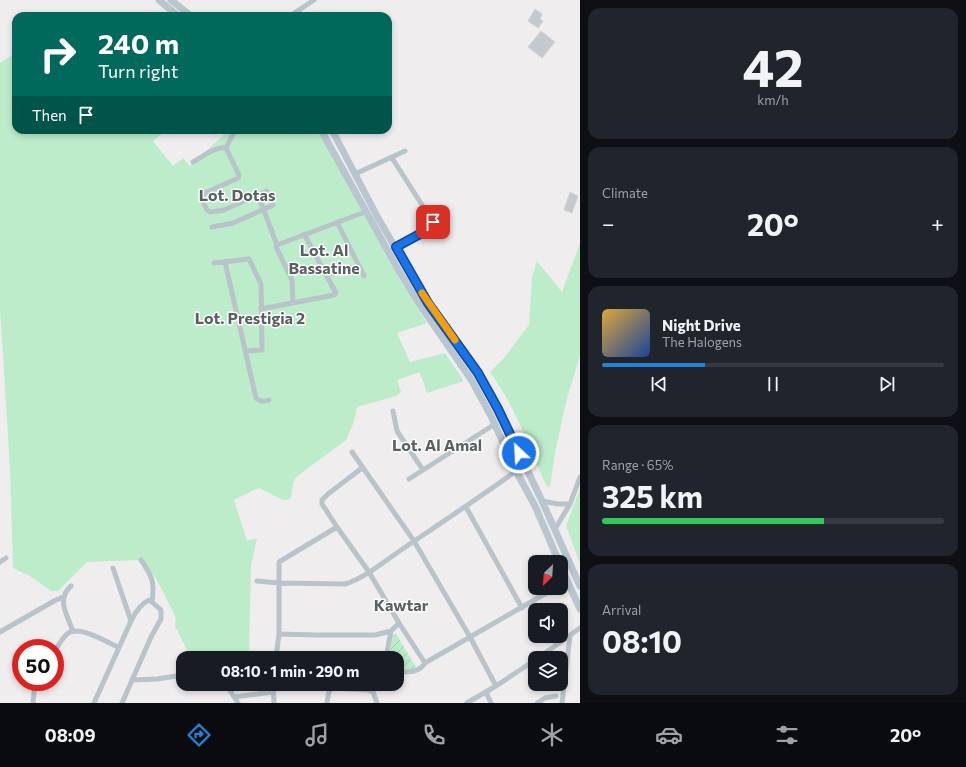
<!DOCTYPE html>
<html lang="en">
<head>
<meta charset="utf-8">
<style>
  :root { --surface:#171b24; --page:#20242c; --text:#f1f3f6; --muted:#9ea1a6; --line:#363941; --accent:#2183d7 }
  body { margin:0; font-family:Commissioner,sans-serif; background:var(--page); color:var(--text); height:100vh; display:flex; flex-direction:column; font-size:15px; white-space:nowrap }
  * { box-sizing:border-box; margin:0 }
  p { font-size:13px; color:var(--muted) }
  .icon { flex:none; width:22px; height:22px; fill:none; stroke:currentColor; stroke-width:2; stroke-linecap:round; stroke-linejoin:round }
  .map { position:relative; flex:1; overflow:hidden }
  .panel { display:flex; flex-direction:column; gap:8px; padding:8px; background:#0d0f14; width:386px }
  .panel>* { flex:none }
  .banner { position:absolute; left:12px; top:12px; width:380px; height:122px; border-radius:12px; box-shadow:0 2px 6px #0003; background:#00695c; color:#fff; overflow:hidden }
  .needle { width:26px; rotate:205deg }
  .buttons { position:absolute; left:528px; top:555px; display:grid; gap:8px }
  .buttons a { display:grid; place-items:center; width:40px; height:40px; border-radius:8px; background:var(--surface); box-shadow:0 2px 6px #0003; font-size:20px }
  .speed { position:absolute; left:12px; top:639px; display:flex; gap:8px; font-size:20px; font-weight:700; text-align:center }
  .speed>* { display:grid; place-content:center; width:52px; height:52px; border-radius:50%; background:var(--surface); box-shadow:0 2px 6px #0003; line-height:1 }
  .speed .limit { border:6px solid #d22; background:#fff; color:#111 }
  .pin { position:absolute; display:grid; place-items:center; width:34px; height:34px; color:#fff; margin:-17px; border-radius:8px; box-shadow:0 2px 6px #0006 }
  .me { position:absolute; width:44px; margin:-22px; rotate:335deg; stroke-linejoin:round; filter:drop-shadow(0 0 3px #0008) }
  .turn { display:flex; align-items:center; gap:14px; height:84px; padding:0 20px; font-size:18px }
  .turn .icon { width:52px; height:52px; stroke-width:2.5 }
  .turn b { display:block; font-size:28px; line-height:34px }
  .then { display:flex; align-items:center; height:38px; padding:0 20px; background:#0003; gap:8px; font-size:15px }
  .big { font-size:30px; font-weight:700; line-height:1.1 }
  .panel .card { flex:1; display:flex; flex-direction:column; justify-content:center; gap:6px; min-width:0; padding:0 14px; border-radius:12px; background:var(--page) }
  .panel .dial { align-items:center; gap:0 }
  .dial b { font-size:52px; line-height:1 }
  .song { display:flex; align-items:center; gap:12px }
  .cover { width:48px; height:48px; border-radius:6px; background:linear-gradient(135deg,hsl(40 70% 55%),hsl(220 70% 35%)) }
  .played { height:4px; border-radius:2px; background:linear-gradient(90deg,var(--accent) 30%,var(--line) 30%) }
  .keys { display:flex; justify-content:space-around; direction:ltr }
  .heat { display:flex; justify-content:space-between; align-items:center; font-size:22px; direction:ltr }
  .charge { height:6px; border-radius:3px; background:linear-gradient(90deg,#34c759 65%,var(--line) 0) }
  .trip { position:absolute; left:176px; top:651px; width:228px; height:40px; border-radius:12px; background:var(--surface); box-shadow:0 2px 6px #0003; font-weight:700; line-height:40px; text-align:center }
  .tabs { display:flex; height:64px; justify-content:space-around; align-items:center; background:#090b0e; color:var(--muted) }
  .tabs .icon { width:28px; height:28px }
  .tabs .active { color:var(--accent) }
  .tabs b { font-size:18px; color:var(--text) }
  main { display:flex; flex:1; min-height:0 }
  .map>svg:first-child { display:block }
  .grass { fill:#bdeccb }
  .garden { fill:url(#garden-furrows) }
  .building { fill:#c4c9cd; stroke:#d2d4d9 }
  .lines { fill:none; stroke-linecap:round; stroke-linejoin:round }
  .minor { stroke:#b9c3ca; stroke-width:5 }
  .secondary { stroke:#bac6cf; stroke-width:7 }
  .route-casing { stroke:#114b97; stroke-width:10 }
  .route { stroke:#1a73e8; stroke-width:7 }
  .slow { stroke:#f59e0b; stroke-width:7 }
  .labels { text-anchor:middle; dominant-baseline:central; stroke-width:3; stroke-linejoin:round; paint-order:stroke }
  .quarter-label { font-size:16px; font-weight:bold; fill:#5a5f62; stroke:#fff }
</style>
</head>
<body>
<main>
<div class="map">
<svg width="580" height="703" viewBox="0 0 580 703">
  <defs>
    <pattern id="garden-furrows" width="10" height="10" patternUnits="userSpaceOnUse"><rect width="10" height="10" fill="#bdeccb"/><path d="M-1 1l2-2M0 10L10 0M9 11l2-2" fill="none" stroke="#a4ccb1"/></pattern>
  </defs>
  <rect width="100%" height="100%" fill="#f0edee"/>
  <path class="grass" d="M16 53V130H167L153 141 173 166 183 158 190 166 229 130H318L400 280 427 323 397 333 410 362 445 353 464 381 427 393 420 372 397 380 401 392 396 396 357 407 354 422 346 440 296 477 293 484 291 498 287 500H283L259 488 256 489 234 500 247 541 257 538 251 566 249 654 226 658H191L175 626 176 618 156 578 141 560 87 562 58 591H51L30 576 13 568 10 469 0 308V63Z
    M580 243V355L565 406 555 453 550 487 547 486 544 481C528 443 514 405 490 372L504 358 529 325 532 277 537 261 562 292Z
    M580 489V564L566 526Z"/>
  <path class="garden" d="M396 634 397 635 417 669 397 670V658H389L393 635Z"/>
  <path class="building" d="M535 9 542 14 540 19 543 21 538 28 528 21Z
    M541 31 555 42 542 58 528 47Z
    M570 192 578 196 572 213 564 210Z"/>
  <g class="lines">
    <path class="minor" d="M290 16 314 0
      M234 132 226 148 239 175 238 178 205 193 201 198 207 210 210 212 224 210 267 191
      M392 158 433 222 431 228 395 247
      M193 162C202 157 216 146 226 148
      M355 174 405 151
      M258 195 277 245
      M337 222 364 276
      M212 227 233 223 273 205
      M225 262 256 398C261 402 263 402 269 400
      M214 263 249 259 261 284 262 350 246 351
      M326 275 359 266
      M293 303 292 280 276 247 277 245 365 212
      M261 309 334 295 336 293 304 234
      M393 411 397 431 423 470
      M352 452 414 541 470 637 496 686
      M362 468 328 494 322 500V504L337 527 369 572 399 623
      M409 479 495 424
      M542 501 558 504H570
      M466 507 522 608
      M555 529 570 504 580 477
      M141 560C152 576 155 582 152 602
      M0 562 6 558
      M113 568 131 621
      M257 581 279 583 345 584C367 577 387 559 407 546 444 521 480 497 516 471
      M561 584 567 581
      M71 586C56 599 67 615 73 631
      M0 632 54 601 63 597
      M279 634 317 635H375L391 631 399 623 425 663
      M55 651C58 646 61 640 66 635 77 623 106 642 118 647
      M276 658 279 634V562L337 527
      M386 658 391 631
      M538 658 580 628
      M397 672C408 672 419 673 425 663L555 588
      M132 680 157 679 183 675
      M226 684 238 703
      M273 684 274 703
      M373 692 375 684
      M486 692 491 703
      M234 697 273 692
      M33 703 35 682
      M94 703 131 621C135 613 140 604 149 600L152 602 161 610V619L151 637 122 703
      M327 703 329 691 333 688 368 690 373 692 377 703
      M467 703 496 686 535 660
      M537 703 545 698 556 696
      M562 703 570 636"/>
    <path class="secondary" d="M159 0 178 16
      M171 0 191 16
      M321 130 399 271 416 299 472 381 491 416 516 471 535 506 559 562
      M332 130 378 218 423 295 478 373 498 409 542 501 580 586
      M561 567 580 609"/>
  </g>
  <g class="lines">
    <g class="route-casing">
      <path id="route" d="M433 222 431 228 396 247 428 303 478 373 498 409 519 453"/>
    </g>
    <use href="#route" class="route"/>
    <path class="slow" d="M422 293 455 340"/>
  </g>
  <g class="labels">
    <g class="quarter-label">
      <text x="237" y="194">Lot. Dotas</text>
      <text x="324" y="249">Lot. Al<tspan x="324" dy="18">Bassatine</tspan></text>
      <text x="250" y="317">Lot. Prestigia 2</text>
      <text x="437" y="444">Lot. Al Amal</text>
      <text x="401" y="604">Kawtar</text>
    </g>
  </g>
</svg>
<div class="buttons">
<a><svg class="needle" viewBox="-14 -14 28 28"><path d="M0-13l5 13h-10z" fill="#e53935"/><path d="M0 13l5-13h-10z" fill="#9ea1a6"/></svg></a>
<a><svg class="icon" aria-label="sound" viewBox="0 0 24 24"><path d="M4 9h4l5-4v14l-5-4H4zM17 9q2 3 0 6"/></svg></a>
<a><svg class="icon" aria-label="layers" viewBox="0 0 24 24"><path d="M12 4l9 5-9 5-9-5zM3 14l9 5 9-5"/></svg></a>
</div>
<div class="speed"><div class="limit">50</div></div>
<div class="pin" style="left:433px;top:222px;background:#d93025"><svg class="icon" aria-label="arrive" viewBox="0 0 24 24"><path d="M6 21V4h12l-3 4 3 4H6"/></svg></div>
<svg class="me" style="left:519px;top:453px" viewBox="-20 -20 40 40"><circle r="17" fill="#1a73e8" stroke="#fff" stroke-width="3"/><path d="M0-11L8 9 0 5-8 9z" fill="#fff"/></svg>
<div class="trip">08:10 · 1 min · 290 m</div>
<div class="banner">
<div class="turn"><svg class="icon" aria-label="right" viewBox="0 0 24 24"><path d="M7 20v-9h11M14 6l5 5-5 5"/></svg><div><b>240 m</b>Turn right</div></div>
<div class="then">Then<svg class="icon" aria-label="arrive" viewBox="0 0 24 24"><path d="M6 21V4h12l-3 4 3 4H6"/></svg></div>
</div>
</div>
<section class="panel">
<div class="card dial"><b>42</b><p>km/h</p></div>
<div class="card"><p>Climate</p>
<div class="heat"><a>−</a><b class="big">20°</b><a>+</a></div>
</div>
<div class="card">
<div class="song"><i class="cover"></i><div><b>Night Drive</b><p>The Halogens</p></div></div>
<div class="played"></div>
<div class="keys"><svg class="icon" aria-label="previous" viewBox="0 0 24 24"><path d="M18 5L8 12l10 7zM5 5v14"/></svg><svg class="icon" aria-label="pause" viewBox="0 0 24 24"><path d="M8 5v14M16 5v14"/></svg><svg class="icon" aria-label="next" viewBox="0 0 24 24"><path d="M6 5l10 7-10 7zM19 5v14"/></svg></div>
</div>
<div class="card"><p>Range · 65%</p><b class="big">325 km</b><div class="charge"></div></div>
<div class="card"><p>Arrival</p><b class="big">08:10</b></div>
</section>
</main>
<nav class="tabs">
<b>08:09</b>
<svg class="icon active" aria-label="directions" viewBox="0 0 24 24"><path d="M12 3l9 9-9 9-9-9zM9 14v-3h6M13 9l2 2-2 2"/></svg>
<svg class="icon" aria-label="music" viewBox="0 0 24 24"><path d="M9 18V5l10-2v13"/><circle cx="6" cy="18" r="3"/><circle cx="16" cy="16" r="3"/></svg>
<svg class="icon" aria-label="phone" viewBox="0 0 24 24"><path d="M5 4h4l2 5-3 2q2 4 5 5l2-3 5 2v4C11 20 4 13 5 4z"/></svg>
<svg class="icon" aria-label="climate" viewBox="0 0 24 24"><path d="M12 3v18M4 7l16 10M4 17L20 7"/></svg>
<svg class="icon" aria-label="car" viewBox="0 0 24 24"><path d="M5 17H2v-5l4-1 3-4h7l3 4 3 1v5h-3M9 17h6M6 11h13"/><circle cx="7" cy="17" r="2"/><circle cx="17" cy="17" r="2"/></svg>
<svg class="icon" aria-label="filters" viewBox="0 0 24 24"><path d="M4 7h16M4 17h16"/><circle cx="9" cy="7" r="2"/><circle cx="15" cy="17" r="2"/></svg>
<b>20°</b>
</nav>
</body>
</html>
